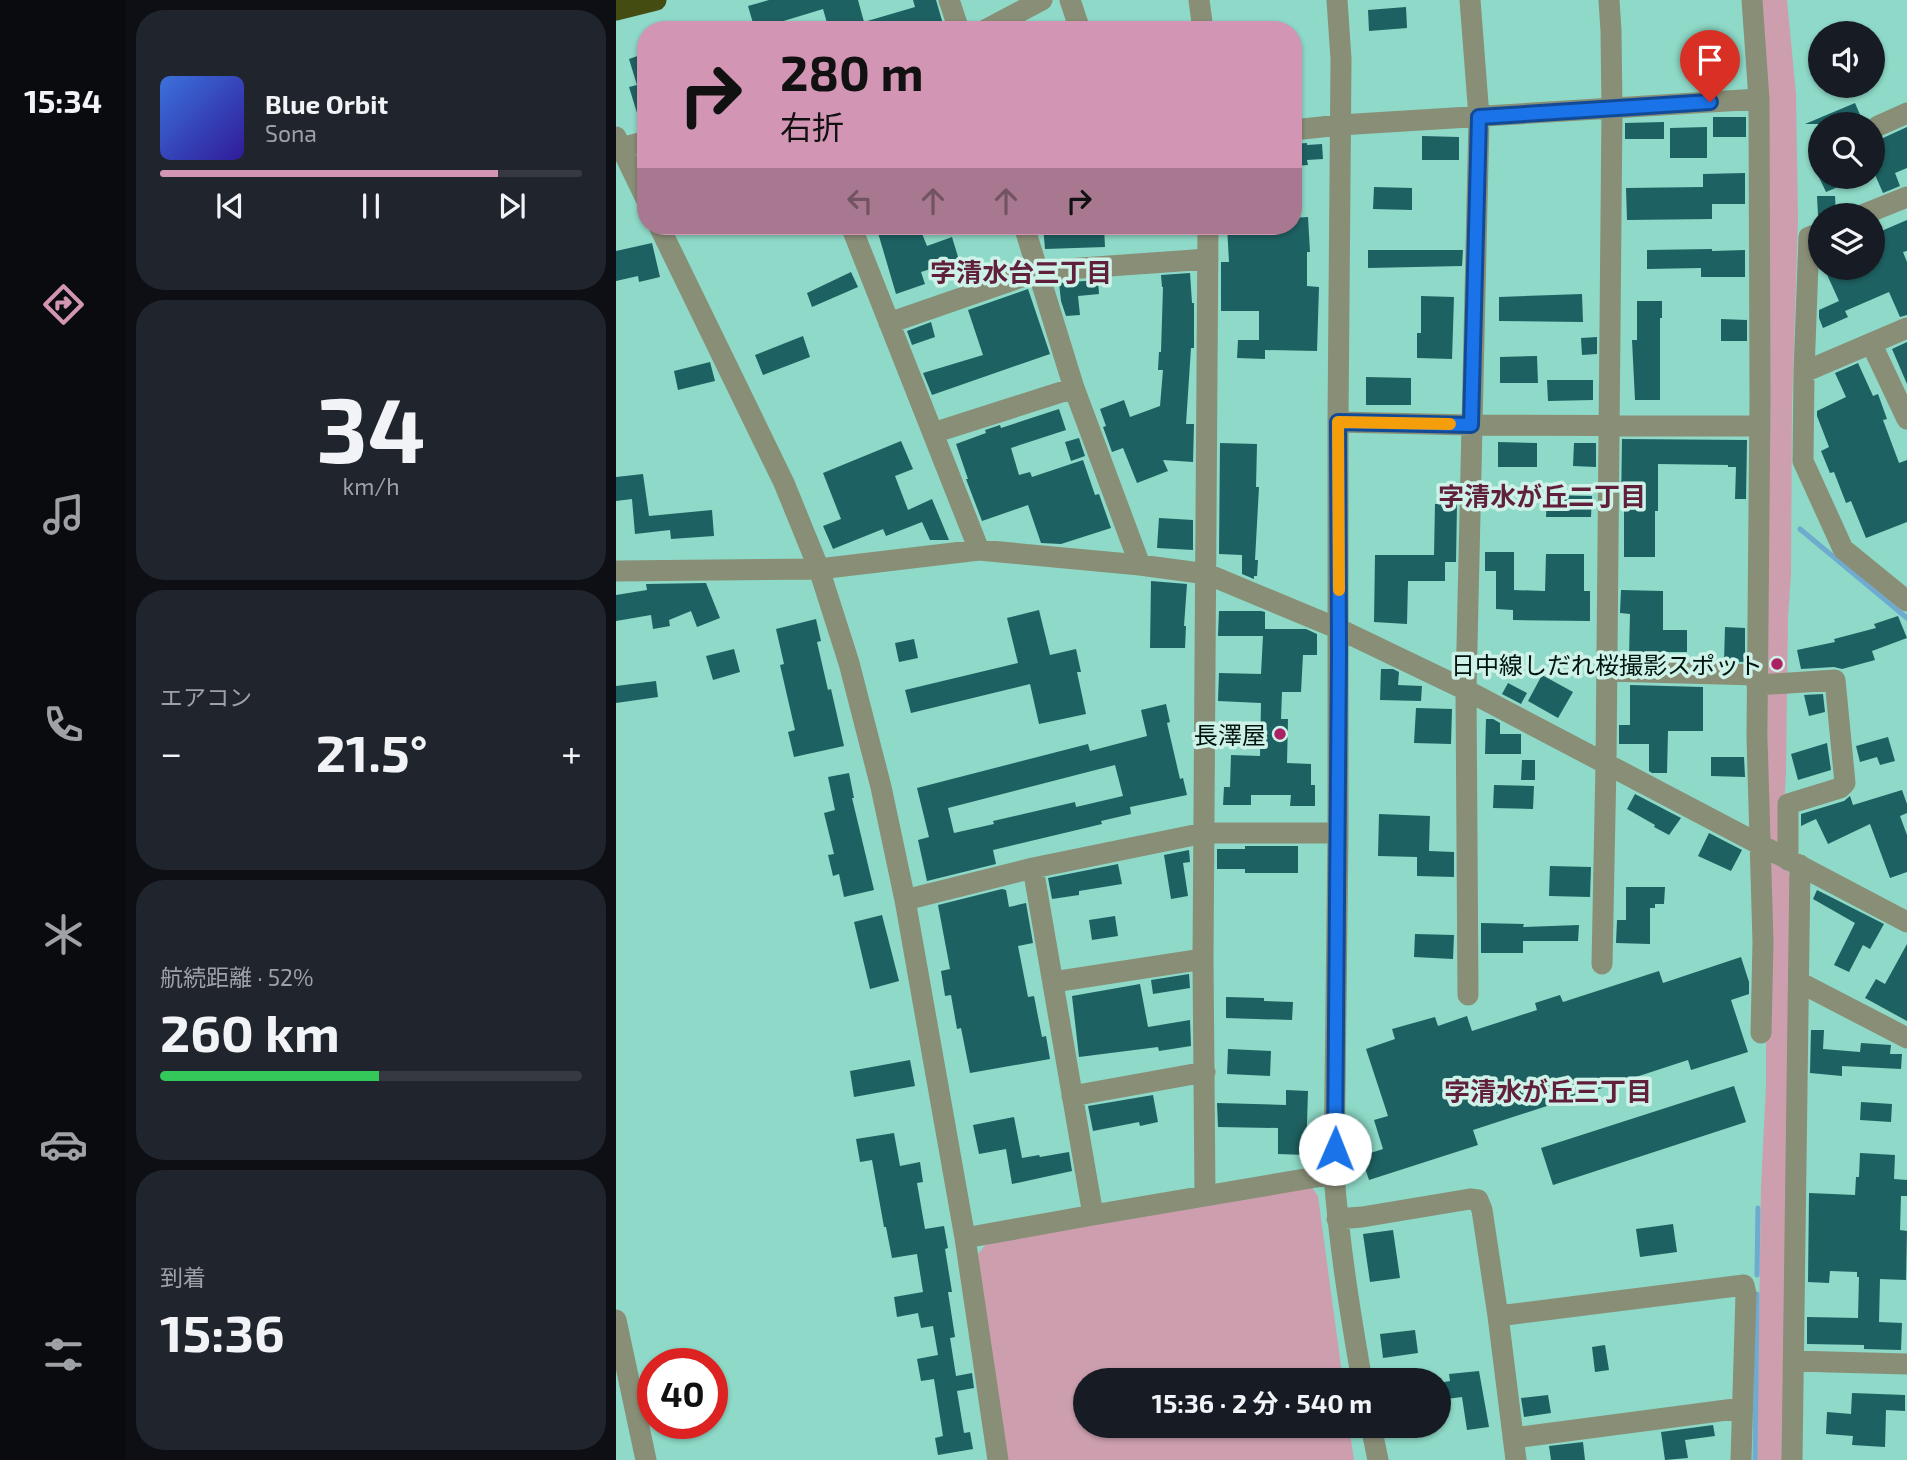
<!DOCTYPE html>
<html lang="ja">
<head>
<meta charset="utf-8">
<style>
  :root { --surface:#171b24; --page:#20242c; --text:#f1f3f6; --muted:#9ea1a6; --line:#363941; --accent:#d295b4 }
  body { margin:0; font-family:"Exo 2","Noto Sans JP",sans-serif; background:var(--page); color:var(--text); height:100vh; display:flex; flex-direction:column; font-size:26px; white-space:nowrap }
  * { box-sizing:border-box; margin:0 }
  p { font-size:23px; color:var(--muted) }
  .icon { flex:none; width:38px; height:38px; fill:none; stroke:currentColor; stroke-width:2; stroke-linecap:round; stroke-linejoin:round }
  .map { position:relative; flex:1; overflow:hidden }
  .details { display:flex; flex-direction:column; gap:10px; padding:10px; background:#0d0f14; width:490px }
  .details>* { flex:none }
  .top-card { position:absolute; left:21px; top:21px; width:665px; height:214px; border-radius:28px; box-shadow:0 2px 5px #0004; background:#d295b4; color:#111; overflow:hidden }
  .buttons { position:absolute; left:1192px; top:21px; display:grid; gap:14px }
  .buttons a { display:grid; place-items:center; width:77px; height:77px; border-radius:50%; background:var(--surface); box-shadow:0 2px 5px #0004; font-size:35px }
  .speed { position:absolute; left:21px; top:1348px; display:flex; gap:14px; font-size:35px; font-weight:700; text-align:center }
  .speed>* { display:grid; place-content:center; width:91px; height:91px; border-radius:50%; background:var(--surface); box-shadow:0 2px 5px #0004; line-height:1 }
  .speed .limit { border:10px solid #d22; background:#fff; color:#111 }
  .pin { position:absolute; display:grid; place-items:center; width:60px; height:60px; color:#fff; margin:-72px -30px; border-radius:50% 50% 50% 0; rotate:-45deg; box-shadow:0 0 7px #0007 }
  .pin .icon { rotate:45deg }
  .me { position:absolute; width:77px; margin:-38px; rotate:1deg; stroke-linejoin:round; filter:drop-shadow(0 0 5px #0008) }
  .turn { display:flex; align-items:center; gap:24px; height:147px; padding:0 28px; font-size:32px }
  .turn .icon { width:91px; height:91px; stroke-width:2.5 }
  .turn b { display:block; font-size:49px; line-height:60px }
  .lanes { display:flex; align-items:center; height:66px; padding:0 28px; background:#0003; justify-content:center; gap:35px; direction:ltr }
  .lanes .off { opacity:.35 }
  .big { font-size:52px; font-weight:700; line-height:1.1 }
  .details .widget { flex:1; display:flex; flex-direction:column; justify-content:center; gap:10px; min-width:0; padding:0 24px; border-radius:28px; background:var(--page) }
  .details .dial { align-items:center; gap:0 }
  .dial b { font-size:91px; line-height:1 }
  .song { display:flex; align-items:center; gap:21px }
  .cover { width:84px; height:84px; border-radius:10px; background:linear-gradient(135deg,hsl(220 70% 55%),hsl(250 70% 35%)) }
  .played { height:7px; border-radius:4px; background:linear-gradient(90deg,var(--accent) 80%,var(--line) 80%) }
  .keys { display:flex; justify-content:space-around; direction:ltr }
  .heat { display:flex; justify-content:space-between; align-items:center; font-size:38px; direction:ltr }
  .charge { height:10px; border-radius:5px; background:linear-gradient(90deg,#34c759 52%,var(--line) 0) }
  .trip { position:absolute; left:457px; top:1368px; width:378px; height:70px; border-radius:35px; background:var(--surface); box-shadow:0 2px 5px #0004; font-weight:700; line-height:70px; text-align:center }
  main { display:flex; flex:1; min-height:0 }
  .dock { display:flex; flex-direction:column; width:126px; justify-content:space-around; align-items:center; background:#090b0e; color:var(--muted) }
  .dock .icon { width:49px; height:49px }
  .dock .current { color:var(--accent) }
  .dock b { font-size:32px; color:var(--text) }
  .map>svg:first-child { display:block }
  .green { fill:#cd9fae }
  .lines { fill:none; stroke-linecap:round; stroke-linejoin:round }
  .stream { stroke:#6faacf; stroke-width:5 }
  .building { fill:#1e6162; fill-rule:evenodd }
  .minor { stroke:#898e76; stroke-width:21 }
  .highway { stroke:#444c12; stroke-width:21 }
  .route-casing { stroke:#114b97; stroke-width:18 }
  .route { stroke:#1a73e8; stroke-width:12 }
  .slow { stroke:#f59e0b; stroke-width:12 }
  .poi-dot { fill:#ab2264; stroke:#cef2e8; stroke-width:2.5 }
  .labels { text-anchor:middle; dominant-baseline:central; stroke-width:7; stroke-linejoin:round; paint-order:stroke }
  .poi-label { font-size:24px; fill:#00140f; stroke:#cef2e8; text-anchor:end }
  .neighbourhood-label { font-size:26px; font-weight:bold; fill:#601f3b; stroke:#cef2e8 }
</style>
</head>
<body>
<main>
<nav class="dock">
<b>15:34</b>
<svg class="icon current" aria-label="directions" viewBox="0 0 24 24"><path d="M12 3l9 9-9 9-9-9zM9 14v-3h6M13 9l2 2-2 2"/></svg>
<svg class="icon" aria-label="music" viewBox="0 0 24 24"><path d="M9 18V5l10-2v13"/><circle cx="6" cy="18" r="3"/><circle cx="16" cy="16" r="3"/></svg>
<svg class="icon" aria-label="phone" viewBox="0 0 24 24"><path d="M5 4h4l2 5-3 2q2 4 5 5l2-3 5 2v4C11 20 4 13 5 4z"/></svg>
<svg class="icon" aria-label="climate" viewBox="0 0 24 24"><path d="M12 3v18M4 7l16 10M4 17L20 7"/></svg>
<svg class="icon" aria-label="car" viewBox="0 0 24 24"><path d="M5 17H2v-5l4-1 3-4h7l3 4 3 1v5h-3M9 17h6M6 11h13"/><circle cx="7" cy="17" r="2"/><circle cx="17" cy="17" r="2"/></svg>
<svg class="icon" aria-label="filters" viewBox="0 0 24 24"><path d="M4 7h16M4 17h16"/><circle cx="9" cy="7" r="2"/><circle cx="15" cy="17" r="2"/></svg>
</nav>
<section class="details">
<div class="widget">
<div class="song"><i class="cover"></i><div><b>Blue Orbit</b><p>Sona</p></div></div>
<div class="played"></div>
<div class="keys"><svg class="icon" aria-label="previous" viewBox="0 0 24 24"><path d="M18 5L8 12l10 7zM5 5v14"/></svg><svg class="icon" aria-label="pause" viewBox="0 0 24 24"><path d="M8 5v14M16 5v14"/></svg><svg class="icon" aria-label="next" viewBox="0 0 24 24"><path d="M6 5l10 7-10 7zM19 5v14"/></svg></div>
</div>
<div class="widget dial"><b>34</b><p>km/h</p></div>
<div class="widget"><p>エアコン</p>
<div class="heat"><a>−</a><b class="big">21.5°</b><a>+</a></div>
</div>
<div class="widget"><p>航続距離 · 52%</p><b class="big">260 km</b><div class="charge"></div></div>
<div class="widget"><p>到着</p><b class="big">15:36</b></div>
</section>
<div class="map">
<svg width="1291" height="1460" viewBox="0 0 1291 1460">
  <rect width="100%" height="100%" fill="#8ed9c7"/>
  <path class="green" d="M1140 0H1171L1180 94 1182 220 1176 406 1175 575 1172 617 1170 772 1166 848 1152 841 1151 830 1152 688Z
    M1155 862 1170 868 1174 875 1167 1460H1141L1145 1187 1150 1085V864Z
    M693 1183 702 1196 727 1381H469V1426H733L738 1460H385L362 1254 370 1244Z"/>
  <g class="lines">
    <path class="stream" d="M1184 529 1291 618
      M1141 1275 1142 1208
      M1139 1460 1141 1294"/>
  </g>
  <path class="building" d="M153 0H242L248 22 299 7 297 0H320L327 24 309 30H213L207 9 161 23 163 30H139L132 6Z
    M790 7 791 28 753 31 752 10Z
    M30 53V128L26 129 13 87 21 85 13 59Z
    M1239 103 1248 124H1189Z
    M1097 117H1130V137H1097Z
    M1048 122V139H1009V123Z
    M1091 127V158H1054V128Z
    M1291 127V168L1279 173 1284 186 1267 193 1256 168V140L1267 138Z
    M806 136 843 137V160H806Z
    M691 143V145L706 144 707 159 691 160 692 165 677 166V144Z
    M1129 173V204H1096V219L1011 220 1010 188 1087 187V174Z
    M1203 177H1246L1210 192Z
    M758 187 796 188V210L757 209Z
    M1201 196H1219L1220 215H1202Z
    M692 217 694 252H691V286L703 287 701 351 649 350V359L621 358 622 340H643V311H605V262H613L611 226H677V218Z
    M1291 220V251L1287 252 1291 262V315L1284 317 1273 292 1229 311 1232 317 1207 328 1203 318V310L1223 301 1208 268H1256V235Z
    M260 226H303L311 246 336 237 343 260 305 272 309 284 280 294Z
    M427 226H488L489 247 429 249Z
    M36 243 44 277 23 282 22 276 0 281V251Z
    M1096 249V251L1129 250V277H1085V268L1031 269V250Z
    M752 250H847L846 266 752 268Z
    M357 259 362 274 346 279 341 264Z
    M235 272 242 287 196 307 191 293Z
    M574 273 576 303H578V348H575L570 424H578L577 462 547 460 552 471 521 483 507 448 496 452 487 427 490 426 484 409 508 400 514 417 544 406 547 370H542L543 352H545L547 287H546L545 275Z
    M482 280 483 294 462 296 464 315 450 316 445 301 443 283Z
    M412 289 434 354 316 395 307 373 367 355 352 310Z
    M966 294 967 322 883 321V297Z
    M805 296 838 297 836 359 801 358V333H805Z
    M1021 301H1046V318H1044V400H1019L1016 340H1021Z
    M1105 319 1131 320V341H1105Z
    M315 322 319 337 296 345 291 331Z
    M187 336 194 357 147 375 139 355Z
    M981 337V354L966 355 965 338Z
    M1291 342V384L1276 349Z
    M921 356 922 383H884V357Z
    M94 362 99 381 62 390 58 371Z
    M1242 363 1257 396 1262 394 1271 419 1267 420 1283 463 1291 460V522L1250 538 1235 501 1230 503 1218 472 1214 473 1205 451 1213 447 1201 416V411L1230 397 1219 373Z
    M750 377 795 378V405H750Z
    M931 380H977V400L932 401Z
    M443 409 450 430 395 448 403 475 414 472 416 477 467 460 479 495 483 494 495 528 445 544 425 543 412 505 366 521 350 479H352L340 444 370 433 369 430 384 425 385 428Z
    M463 438 469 456 455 461 449 442Z
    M1006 439 1131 440 1130 499H1119L1120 467H1112V465L1042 464V511H1039V557H1008V510H1005Z
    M285 441 297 469 279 476 292 510 316 499 333 540H314L306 522 270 536 267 529 217 549 207 526 225 519 207 473Z
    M882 442 921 443V467H882Z
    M604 443 641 444 640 487H643L639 560H642L641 576H638V579L626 574V555L603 554Z
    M958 443H980V467L957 466Z
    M27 474 33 516 96 510 98 536 55 539 54 530 19 534 16 499 0 501V477Z
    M931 495 976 496 975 517H930Z
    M819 504H841L840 562H829V581H792L791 624 758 622 759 555H818Z
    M543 518 577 520V550L541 548Z
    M869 552H898V590L929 591 930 554H968V591H974V621L897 620V610L880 609V571H869Z
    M535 581 571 584 568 626H570L569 648H534Z
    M90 583 104 618 81 627 75 611 53 620 54 626 37 629 35 615 0 621V595L31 590 30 584Z
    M1005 590 1047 591V630H1071V652H1041V656H1013L1014 614 1004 613Z
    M423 610 434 655 460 649 465 672H461L470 714 423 724 414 684 295 713 289 690 402 663 391 618Z
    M603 611H645L649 612V629H690L701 634V655H687L685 692H666L665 719H672L671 763 695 764V785H699V806H674L675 795H635V805H607L608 787H614L615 755 644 756 645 703 602 701 603 673 645 674 647 636H602Z
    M1282 616 1291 638 1256 651 1259 660 1226 669 1218 667 1185 669 1181 650 1219 642 1218 639 1260 628 1258 624Z
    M200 619 205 641 201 642 212 690 215 689 228 746 178 757 172 732 179 730 164 665 168 664 160 629Z
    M1109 627 1129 628V662L1108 661Z
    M298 639 302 658 283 662 279 643Z
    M118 649 124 672 97 680 90 656Z
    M765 669H777L783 672 782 685 806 686 805 701 764 700Z
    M926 675 957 692 942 718 912 701Z
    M40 681 42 697 0 703V686Z
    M892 683 911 693 905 704 886 694Z
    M1014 685 1087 687V731H1052L1051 773H1036L1033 771V744H1003V725H1014Z
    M1207 694 1209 712 1193 716 1188 695Z
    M550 704 554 722 551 723 564 779 567 778 571 795 514 807 515 814 485 821 486 824 377 850 380 864 311 881 302 840 313 837 301 788 472 744 474 751 531 736 525 710ZM499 765 507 796 460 807 459 802 377 821 378 824 338 833 332 808Z
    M800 708 836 709 835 744 798 743Z
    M870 719H877L884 723V734H905V754H869Z
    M1272 737 1279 761 1264 765 1261 757 1244 762 1240 746Z
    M1211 743 1215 770 1182 780 1175 754Z
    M1095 757H1128L1129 777 1095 776Z
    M906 760H919V780H905Z
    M233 773 238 798H236L258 890 228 897 223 874 217 876 212 855 218 854 208 813 219 810 212 777Z
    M878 785 918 786 917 809 877 808Z
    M1286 790 1291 804V813L1284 816 1291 835V872L1274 878 1254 824 1212 844 1200 819 1185 826V814L1228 801 1234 796 1237 805Z
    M1019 794 1065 818 1053 835 1038 827 1039 825 1011 809Z
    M763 814 814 816 813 851 838 852V877L801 876V857L762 856Z
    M1093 833 1126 850 1115 871 1082 856Z
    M629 846H682V873H629V869H601V849H629Z
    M573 850 574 862 567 863 572 896 555 899 548 855Z
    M502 864 506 884 463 891V895L436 899 432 878Z
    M934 866 975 867 974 897 933 896Z
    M1010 887H1049L1048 904H1039V908H1034V944L1000 943 1001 920H1010Z
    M386 889 390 890 393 907 410 903 417 943 402 946 412 997 418 996 426 1037 430 1036 434 1059 354 1073 345 1028 341 1029 335 995 329 996 325 971 334 969 322 905Z
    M1201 890 1268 924 1254 949 1247 945 1233 972 1218 965 1239 923 1197 899Z
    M266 915 283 981 254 989 238 922Z
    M499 916 502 936 476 940 473 920Z
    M865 923 908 924 907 927 963 925 962 941H907V953H865Z
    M799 934 838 935 837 959 798 957Z
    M1291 944V1021L1249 998 1260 979 1269 984Z
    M1125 957 1133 982V994L1115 1000 1132 1052 1075 1070 1072 1060 857 1130 862 1145 753 1180 745 1156 767 1149 758 1120 772 1116 750 1049 779 1039 776 1029 819 1017 822 1026 851 1016 856 1031 921 1010 919 1003 944 995 947 1002 1043 971 1047 983Z
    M573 974 574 988 537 994 535 980Z
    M524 984 532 1027 574 1020 575 1046 543 1051 542 1047 463 1057 456 996Z
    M610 997 648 998V1001L677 1002 676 1020 610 1018Z
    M1195 1030H1208L1207 1049 1244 1052 1245 1043 1275 1045 1274 1054H1286L1285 1069 1226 1066V1076L1194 1073Z
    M612 1049 655 1051 654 1076 611 1074Z
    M294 1060 299 1086 238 1097 234 1071Z
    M1118 1086 1130 1122 937 1185 925 1148Z
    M670 1090 692 1091 690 1155 662 1154V1128L602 1127 601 1103 670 1105Z
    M537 1095 542 1122 524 1126 523 1122 477 1131 472 1106Z
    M1245 1102 1276 1104 1275 1122 1244 1120Z
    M398 1117 406 1158 423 1155 424 1157 453 1152 456 1171 396 1184 390 1149 363 1154 357 1125Z
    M278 1133 284 1166 304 1162 307 1182 301 1183 309 1229 328 1226 332 1248 329 1249 336 1292H332L339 1337 334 1338 340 1376 356 1373 358 1388 341 1391 348 1433 354 1432 357 1449 322 1455 319 1438 327 1436 318 1379 305 1381 301 1359 322 1355 317 1326 305 1328 302 1313 281 1317 278 1297 307 1292 301 1254 276 1258 270 1227H268L256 1160 244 1162 240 1139Z
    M1244 1153 1279 1155 1278 1179 1291 1180V1196H1285L1284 1230 1291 1231 1290 1280 1264 1279 1263 1322 1286 1323 1285 1350 1248 1349V1345L1191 1344V1317L1242 1318 1243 1277H1241V1272L1214 1271 1213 1283 1192 1282 1193 1193 1239 1195 1240 1177H1243Z
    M1057 1224 1061 1252 1024 1257 1020 1229Z
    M777 1230 784 1278 754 1282 747 1234Z
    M799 1330 802 1353 767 1358 764 1334Z
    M989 1345 993 1370 979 1372 976 1347Z
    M863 1371 873 1427 851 1430 846 1397 822 1400V1383L834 1381 833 1374Z
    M1236 1393 1289 1395V1411L1270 1410 1269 1447 1236 1445 1237 1436 1210 1434 1211 1412 1235 1414Z
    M932 1395 935 1413 908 1417 905 1398Z
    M1097 1425 1099 1436 1069 1440 1072 1458 1049 1460 1045 1432Z
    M967 1442 969 1460H935L933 1446Z"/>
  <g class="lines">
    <path class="minor" d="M333 0 343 30
      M454 0 464 30
      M583 0 587 30
      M721 0 725 59 722 422V833L718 1174C723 1244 734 1312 746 1381
      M1136 0 1143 99 1144 399 1141 737 1147 942 1145 1033
      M369 30 426 0
      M1262 126 1291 113
      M677 130 724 125 1143 99
      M0 137 30 199
      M5 148 30 141
      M1246 215 1291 197
      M43 226 168 483 203 569 233 663 265 787 289 900 349 1238 382 1460
      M235 226 363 550
      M408 226 458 388 524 565
      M1204 233 1193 237 1188 372 1187 461 1227 549 1291 601
      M273 323 423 271 592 259
      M1256 345 1291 419
      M1188 372 1291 328
      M722 422 855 425 1144 426
      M317 433 458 388
      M0 571 203 569 363 550 524 565 591 574 723 629 850 690 1291 922
      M990 671 1142 675
      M1141 685 1219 680 1229 783 1224 788 1172 804V860
      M417 868 477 1215
      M289 900 417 868 588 833H722
      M986 964 990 763 996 109 995 31 993 0
      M437 982 587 959
      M1183 982 1291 1038
      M852 995 850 690 863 117 854 0
      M456 1096 589 1072
      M589 1196 587 959 592 226
      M721 1219 746 1217 854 1199 862 1200 866 1210 882 1316 1128 1285 1130 1294 1125 1460
      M349 1238 477 1215 718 1174
      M882 1316 900 1460
      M0 1320 30 1460
      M1177 1361 1291 1364
      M755 1426 762 1460
      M897 1438 1126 1408
      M1176 1460 1184 865"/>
    <path class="highway" d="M0 10 40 0"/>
  </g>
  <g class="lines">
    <g class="route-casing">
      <path id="route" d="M719 1149 723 655 722 422 855 425 863 117 1094 102"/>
    </g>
    <use href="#route" class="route"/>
    <path class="slow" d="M723 590 722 422 834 424"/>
  </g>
  <g class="poi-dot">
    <circle cx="1161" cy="664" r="7"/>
    <circle cx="664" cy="734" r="7"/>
  </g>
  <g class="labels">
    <g class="poi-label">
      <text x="1147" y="664">日中線しだれ桜撮影スポット</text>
      <text x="650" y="734">長澤屋</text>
    </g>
    <g class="neighbourhood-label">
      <text x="405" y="271">字清水台三丁目</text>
      <text x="926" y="495">字清水が丘二丁目</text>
      <text x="932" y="1090">字清水が丘三丁目</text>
    </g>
  </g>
</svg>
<div class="buttons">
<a><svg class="icon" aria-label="sound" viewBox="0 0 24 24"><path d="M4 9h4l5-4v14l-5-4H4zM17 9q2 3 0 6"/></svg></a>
<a><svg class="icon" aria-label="search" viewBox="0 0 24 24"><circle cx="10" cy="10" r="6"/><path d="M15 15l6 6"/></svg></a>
<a><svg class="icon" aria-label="layers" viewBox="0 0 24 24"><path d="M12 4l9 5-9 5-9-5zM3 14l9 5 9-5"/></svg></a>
</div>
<div class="speed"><div class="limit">40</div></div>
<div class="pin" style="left:1094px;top:102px;background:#d93025"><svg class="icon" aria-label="arrive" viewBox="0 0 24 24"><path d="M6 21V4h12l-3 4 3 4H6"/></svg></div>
<svg class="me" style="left:719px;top:1149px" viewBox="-20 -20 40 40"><circle r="19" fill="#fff"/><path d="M0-13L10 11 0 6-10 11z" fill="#1a73e8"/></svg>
<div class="trip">15:36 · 2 分 · 540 m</div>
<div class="top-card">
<div class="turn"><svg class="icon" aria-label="right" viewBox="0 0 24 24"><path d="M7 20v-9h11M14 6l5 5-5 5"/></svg><div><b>280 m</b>右折</div></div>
<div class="lanes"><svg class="icon off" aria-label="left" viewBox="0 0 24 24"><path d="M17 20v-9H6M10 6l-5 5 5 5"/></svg><svg class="icon off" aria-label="ahead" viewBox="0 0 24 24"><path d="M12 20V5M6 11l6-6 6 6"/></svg><svg class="icon off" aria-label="ahead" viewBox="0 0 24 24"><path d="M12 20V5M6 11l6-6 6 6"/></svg><svg class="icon" aria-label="right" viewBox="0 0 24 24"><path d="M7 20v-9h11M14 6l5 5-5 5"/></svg></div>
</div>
</div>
</main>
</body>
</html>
